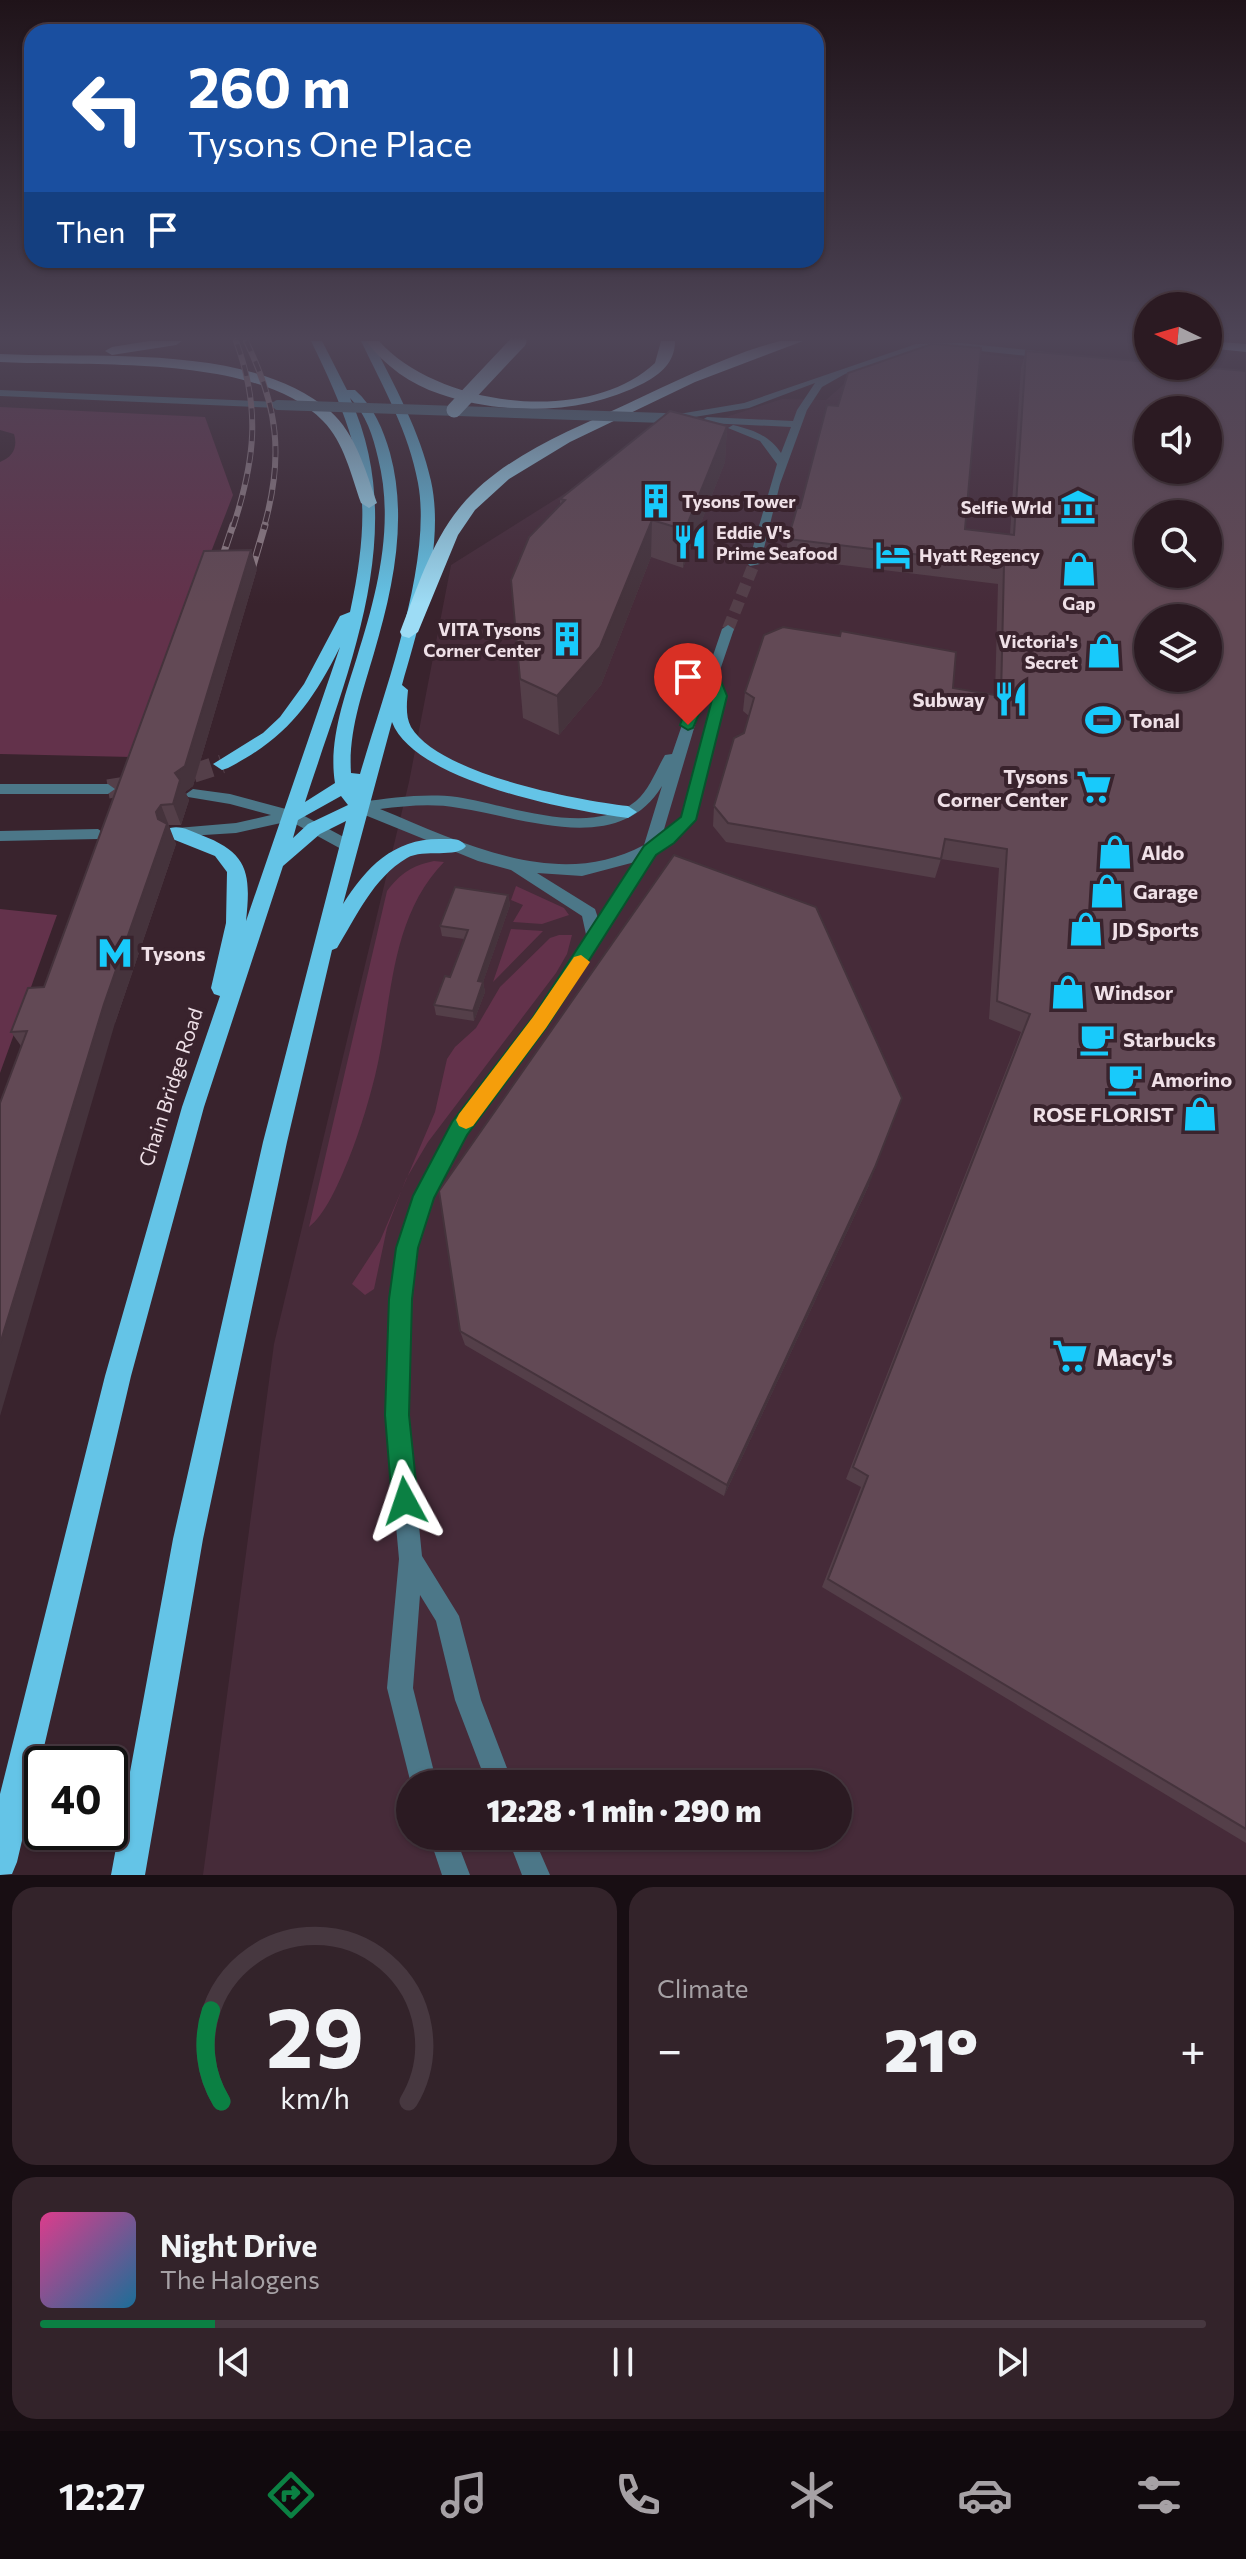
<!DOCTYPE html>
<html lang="en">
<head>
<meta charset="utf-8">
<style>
  :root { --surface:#2b1a22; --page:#33232a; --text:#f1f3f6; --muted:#a6a1a5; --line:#473840; --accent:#0b8043 }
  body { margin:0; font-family:Commissioner,sans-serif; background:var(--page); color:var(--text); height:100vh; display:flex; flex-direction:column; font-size:30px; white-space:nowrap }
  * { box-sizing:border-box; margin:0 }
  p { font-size:26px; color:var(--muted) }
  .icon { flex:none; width:44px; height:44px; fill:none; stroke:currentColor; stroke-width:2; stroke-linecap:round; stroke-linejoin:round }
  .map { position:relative; height:1875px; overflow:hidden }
  .panel { display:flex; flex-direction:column; gap:12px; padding:12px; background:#180e13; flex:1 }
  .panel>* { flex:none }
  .guide { position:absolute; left:24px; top:24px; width:800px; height:244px; border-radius:24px; box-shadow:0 2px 6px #0004,0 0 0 2px var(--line); background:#1a4fa0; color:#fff; overflow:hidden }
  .needle { width:52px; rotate:275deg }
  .controls { position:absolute; left:1134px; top:292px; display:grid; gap:16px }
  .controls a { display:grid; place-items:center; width:88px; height:88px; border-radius:50%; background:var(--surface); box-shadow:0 2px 6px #0004,0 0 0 2px var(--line); font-size:40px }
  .speed { position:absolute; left:24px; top:1746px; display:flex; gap:16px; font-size:40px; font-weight:700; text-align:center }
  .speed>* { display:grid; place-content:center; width:104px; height:104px; border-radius:50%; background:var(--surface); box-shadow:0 2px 6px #0004,0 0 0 2px var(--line); line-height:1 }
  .speed .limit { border:4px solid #111; border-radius:12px; background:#fff; color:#111 }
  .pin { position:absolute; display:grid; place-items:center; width:68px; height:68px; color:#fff; margin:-82px -34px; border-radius:50% 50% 50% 0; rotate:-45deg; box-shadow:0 0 8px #0007 }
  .pin .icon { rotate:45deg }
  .me { position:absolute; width:88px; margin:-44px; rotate:355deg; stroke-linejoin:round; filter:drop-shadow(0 0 6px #0008) }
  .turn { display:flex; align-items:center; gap:28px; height:168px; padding:0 32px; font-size:36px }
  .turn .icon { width:104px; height:104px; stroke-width:2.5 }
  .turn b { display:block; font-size:56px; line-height:68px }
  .then { display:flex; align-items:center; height:76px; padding:0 32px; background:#0003; gap:16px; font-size:30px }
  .big { font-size:60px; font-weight:800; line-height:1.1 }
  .panel .tile { flex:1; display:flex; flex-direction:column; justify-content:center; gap:12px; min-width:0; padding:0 28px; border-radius:24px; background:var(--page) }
  .panel .dial { align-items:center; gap:0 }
  .dial svg { height:208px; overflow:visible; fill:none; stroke:var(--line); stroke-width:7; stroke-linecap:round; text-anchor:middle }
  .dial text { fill:var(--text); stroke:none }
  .song { display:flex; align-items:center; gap:24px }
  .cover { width:96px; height:96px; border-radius:12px; background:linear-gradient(135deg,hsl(330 70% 55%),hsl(200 70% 35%)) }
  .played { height:8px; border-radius:4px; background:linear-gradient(90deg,var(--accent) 15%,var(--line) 15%) }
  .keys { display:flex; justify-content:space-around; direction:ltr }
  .heat { display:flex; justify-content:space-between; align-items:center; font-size:44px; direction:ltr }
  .panel .tiles { flex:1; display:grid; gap:12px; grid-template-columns:1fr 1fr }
  .tile:last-child { grid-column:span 2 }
  .trip { position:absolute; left:396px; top:1770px; width:456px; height:80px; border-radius:40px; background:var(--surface); box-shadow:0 2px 6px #0004,0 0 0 2px var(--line); font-weight:800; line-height:80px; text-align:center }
  .dock { display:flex; height:128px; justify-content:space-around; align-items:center; background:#110a0e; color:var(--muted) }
  .dock .icon { width:56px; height:56px }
  .dock .current { color:var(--accent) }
  .dock b { font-size:36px; color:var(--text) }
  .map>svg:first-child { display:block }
  .built { fill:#462b39; fill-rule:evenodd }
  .green { fill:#63324b }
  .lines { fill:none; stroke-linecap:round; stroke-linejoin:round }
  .tertiary-tunnel { stroke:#543f49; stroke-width:12; stroke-dasharray:12 6; stroke-linecap:butt }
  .primary-tunnel { stroke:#543f49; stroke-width:19; stroke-dasharray:19 10; stroke-linecap:butt }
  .tertiary { fill:#4c7788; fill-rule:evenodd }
  .primary { fill:#64c4e7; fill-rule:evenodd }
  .motorway { fill:#9ddcf5; fill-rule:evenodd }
  .rail-far1-casing { stroke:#928088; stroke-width:6 }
  .rail-casing { stroke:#928088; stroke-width:7 }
  .rail-far1 { stroke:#39232d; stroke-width:4; stroke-dasharray:11; stroke-linecap:butt }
  .rail { stroke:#39232d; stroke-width:5; stroke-dasharray:14; stroke-linecap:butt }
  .tertiary-bridge { stroke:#4c7788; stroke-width:10 }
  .motorway-bridge { stroke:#9ddcf5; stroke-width:15 }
  .wall { fill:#543f49 }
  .shaded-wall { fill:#45333c }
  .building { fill:#624955; stroke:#45333c; stroke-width:2; fill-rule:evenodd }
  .route { fill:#0b8043; stroke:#07532c; stroke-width:2 }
  .slow { fill:#f59e0b }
  .labels { text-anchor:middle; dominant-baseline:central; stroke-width:8; stroke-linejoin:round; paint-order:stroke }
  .far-poi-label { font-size:18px; font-weight:bold; fill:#efe0e7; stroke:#39232d; text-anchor:start }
  .poi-label { font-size:20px; font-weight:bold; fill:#efe0e7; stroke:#39232d; text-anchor:start }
  .street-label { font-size:20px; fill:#efe0e7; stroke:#39232d }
  .near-poi-label { font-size:24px; font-weight:bold; fill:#efe0e7; stroke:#39232d; text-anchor:start }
</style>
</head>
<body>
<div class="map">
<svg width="1246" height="1875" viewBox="0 0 1246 1875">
  <rect width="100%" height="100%" fill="#39232d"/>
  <path class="built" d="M959 351 1246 386V1875H203L274 1344 409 782 451 565 623 457 661 438 782 399 826 400 843 385 889 363ZM1148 410H1208V470H1148ZM1148 514H1208V574H1148ZM1148 618H1208V678H1148ZM410 1784H838V1836H410Z"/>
  <path class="green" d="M0 407 205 417 233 495 132 757 0 754V462C13 457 18 447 14 434L0 430Z
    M434 861 444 862C388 920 393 1003 375 1076 367 1108 357 1140 344 1170 336 1189 324 1215 309 1227L387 891C401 873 411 866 434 861Z
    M516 886 564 908 569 915 542 924 513 922 523 905 511 900Z
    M0 909 57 915 0 1073Z
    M511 929 543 931 493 982Z
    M559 935H572L567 954 556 973 428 1142 406 1179 387 1228 374 1289 365 1295 352 1284 380 1241 435 1112 447 1059 455 1047 476 1028 500 987 550 938Z"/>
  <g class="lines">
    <path class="tertiary-tunnel" d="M728 629 754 564"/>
    <path class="primary-tunnel" d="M108 789 182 777 222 764"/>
    <path class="tertiary" d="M961 343 1046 352 1050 355 1046 358 961 349 917 350 845 374 822 387 807 410 780 484 760 564 750 566 748 564 777 464 760 441 728 428 733 425C753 430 769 435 781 453L791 427 707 423 702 420 707 417 793 421 797 410 815 383 749 408 670 421 665 418 667 416 744 403 916 344Z
      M0 390 278 402 283 405 278 408 0 396Z
      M728 625 734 629 718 676 727 696 695 820 673 843 656 852 546 1028 465 1135 433 1198 417 1248 410 1299 408 1415 422 1556 459 1616 481 1700 513 1784H487L455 1700 436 1621 420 1595 413 1688 437 1784H411L387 1688 399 1559 386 1415 390 1299 397 1248 414 1196 453 1123 534 1018 587 939 582 916 511 870 478 861 355 811 353 807 360 802C393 798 424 793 457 797 509 805 590 838 636 801 650 789 656 770 665 755L672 754 693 693 706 676 722 629ZM710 688 713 696 681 818 662 836 695 725ZM662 786 644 845C557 892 461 842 380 809 406 806 432 803 459 808 525 818 619 857 662 786ZM635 862 599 921 595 909 537 873 582 876Z
      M0 784H108L115 789 108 794H0Z
      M193 789 230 794 297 812 353 842 355 846 353 850H343L290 821 236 833 172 837 170 833 172 829 177 828 236 823 271 815 230 804 188 797 186 794Z
      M98 829 105 834 98 839 0 841V831Z
      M429 1836H455L470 1875H442Z
      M507 1836H533L550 1875H522Z"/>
    <path class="primary" d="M311 341H322L347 390H355C374 407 383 429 390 453 408 519 393 589 374 653 363 691 348 732 351 773L360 774C383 695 433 563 418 483 409 432 383 387 361 341H372C395 387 420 431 431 481 445 544 419 625 402 685L408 690C407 701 405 716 411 727 439 774 575 800 628 806L637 812 628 818C570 811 414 781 392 722L343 904C367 866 395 837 444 839 453 839 460 838 466 846 457 859 424 848 407 858 373 878 356 917 337 948L332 950 287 1142 203 1539 145 1875H111L173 1539 263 1142 346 821 320 834 283 866 204 1107 131 1376 17 1862 12 1874 0 1875V1794L105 1376 182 1107 220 996 214 994 211 988 226 923 227 872 215 856 170 838 168 833 170 828C181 825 191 831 201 835 249 853 251 874 246 921L340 647C311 705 286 738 228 768L222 770 213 764 263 733 280 717 304 684 340 616 350 612C375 496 362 445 311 341ZM350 398C366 414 373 436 378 458 395 524 377 594 357 657 345 696 328 741 335 783L305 802C347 672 411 532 350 398ZM341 796 348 805 308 824 293 838 298 820Z"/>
    <path class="motorway" d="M149 341H182L176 345 112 355 105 351 112 347Z
      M366 341H379C438 407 588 426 655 363L661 341H675C675 362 661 374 644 383 583 415 505 416 440 394 410 384 385 366 366 341Z
      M780 341H803L695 382 570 442 509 479 475 510 458 535 418 632 409 638 402 636 400 632C417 589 431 542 461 506 503 456 570 431 627 404 677 381 727 355 780 341Z
      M1208 341 1246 344V352L1208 348Z
      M0 354C99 359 251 343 330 411 356 434 366 472 377 503L369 508 361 503C351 475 344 442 323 421 257 353 89 367 0 362Z"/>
    <g class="rail-far1-casing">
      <path id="rail-far1" d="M246 341C278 407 284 456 264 527
        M233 527C255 460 261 409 236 341"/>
    </g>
    <g class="rail-casing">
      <path id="rail" d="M217 573 233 525
        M248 583 265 525"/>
    </g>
    <use href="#rail-far1" class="rail-far1"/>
    <use href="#rail" class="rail"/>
    <path class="tertiary-bridge" d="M278 405 664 418"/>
    <path class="motorway-bridge" d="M454 410 519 341"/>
  </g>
  <path class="wall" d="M1026 351 1246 371V1843L822 1587 861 1487 846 1479 1021 1032 989 1019 999 868 941 859 935 878 726 842 713 826 714 806 744 733 749 716 743 711 745 692 953 688 995 695 998 584 785 558 788 539 965 529 1010 534 1021 368Z
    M727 426 725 462 683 568 651 557 601 685 559 735 523 718 511 580 560 504V499Z
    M257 569 193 786 185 792 189 800 181 825H169L168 827 176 844 115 1023 21 1046 11 1032 44 987Z
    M508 895 510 905 483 982 485 992 474 1021 436 1015 434 1005 450 977 464 939 442 936 440 926Z
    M869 1185 724 1496 465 1345 460 1331Z"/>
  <path class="shaded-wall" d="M727 426 725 462 683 568 685 530Z
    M652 520 651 557 601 685 559 735 557 696Z
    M251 550 257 569 193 786 185 792 189 800 181 825 173 804 175 773Z
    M161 805 176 844 115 1023 0 1416V1344L158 819 156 812Z
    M508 895 510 905 480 991 478 981Z
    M483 982 485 992 474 1021 473 1011Z
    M902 1098 869 1185 724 1496 727 1485Z"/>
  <path class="building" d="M932 344 981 348 965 529 1014 535 1026 351 1148 362V366H1189L1246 371V1829L828 1579 868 1476 853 1467 1030 1014 997 1001 1007 849 945 839 941 859 728 823 714 806 734 738 744 733 754 698 745 692 764 635 783 627 840 636 841 631 956 652 953 688 1001 696 1004 565 788 539 797 508H800L827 405 838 406 848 373ZM1148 410H1208V470H1148ZM1148 514H1208V574H1148ZM1148 618H1208V678H1148Z
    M670 411 727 426 685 530 652 520 600 647 557 696 520 679 511 580 529 537 565 500 560 499Z
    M251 550 185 766 175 773 180 780 173 804 161 805 156 812 158 819 167 824 104 1004 0 1344V1103L27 1031 11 1032 28 988 44 987 204 551Z
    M674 855 816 907 902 1098 875 1167 727 1485 460 1331 439 1191Z
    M455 887 508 895 478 981 483 982 473 1011 434 1005 445 976 450 977 468 930 440 926Z"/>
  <linearGradient id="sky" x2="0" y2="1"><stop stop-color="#1f1319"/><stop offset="0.56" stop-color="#4e4557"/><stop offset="1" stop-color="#4e4557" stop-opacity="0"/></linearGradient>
  <rect width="1246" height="604" fill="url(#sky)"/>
  <path class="route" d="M712 671 719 676 727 696 696 820 674 843 656 855 546 1028 467 1135 434 1198 418 1248 412 1299 409 1415 418 1501 414 1510 405 1514 396 1510 392 1501 385 1415 389 1299 396 1248 413 1196 452 1122 533 1017 644 846 681 817 713 696 710 689 693 728 688 730 680 725 692 693 706 673Z"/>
  <path class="slow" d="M581 955 590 962 546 1028 473 1126 466 1129 459 1126 456 1120 459 1114 533 1017 574 957Z"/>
  <defs>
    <g id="building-bare" transform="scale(2.76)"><path d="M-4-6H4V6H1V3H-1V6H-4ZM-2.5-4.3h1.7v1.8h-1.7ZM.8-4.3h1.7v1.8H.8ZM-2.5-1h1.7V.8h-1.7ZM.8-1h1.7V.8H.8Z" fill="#18cafb" stroke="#39232d" stroke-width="2.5" paint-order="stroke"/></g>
    <g id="museum-bare" transform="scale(2.76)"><path d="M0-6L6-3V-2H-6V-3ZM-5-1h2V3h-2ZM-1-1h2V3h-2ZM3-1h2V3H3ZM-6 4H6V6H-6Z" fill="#18cafb" stroke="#39232d" stroke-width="2.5" paint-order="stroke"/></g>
    <g id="restaurant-bare" transform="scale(2.76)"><path d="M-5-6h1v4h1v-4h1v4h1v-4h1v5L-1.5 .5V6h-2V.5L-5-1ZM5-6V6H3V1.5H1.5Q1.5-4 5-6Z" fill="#18cafb" stroke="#39232d" stroke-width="2.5" paint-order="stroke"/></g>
    <g id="hotel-bare" transform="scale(2.76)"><path d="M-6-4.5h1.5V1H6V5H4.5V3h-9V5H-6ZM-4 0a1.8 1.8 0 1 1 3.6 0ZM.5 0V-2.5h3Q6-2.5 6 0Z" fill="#18cafb" stroke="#39232d" stroke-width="2.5" paint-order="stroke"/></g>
    <g id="shop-bare" transform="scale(2.76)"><path d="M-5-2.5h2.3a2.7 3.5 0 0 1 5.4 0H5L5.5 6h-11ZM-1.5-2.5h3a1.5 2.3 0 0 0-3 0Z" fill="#18cafb" stroke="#39232d" stroke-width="2.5" paint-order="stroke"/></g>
    <g id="stadium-bare" transform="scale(2.76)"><path d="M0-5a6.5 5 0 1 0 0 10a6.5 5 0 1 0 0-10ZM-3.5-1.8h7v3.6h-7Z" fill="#18cafb" stroke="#39232d" stroke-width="2.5" paint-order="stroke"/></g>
    <g id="supermarket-bare" transform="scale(2.76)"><path d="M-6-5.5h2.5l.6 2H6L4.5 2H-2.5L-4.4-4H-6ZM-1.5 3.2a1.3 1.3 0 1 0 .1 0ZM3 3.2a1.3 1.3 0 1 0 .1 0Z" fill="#18cafb" stroke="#39232d" stroke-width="2.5" paint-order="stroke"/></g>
    <g id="metro-bare" transform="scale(2.76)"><path d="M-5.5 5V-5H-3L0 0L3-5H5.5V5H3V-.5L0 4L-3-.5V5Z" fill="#18cafb" stroke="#39232d" stroke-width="2.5" paint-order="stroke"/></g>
    <g id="cafe-bare" transform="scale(2.76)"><path d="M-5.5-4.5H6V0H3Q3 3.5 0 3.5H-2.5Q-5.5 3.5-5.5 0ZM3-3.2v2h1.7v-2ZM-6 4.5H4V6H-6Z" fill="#18cafb" stroke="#39232d" stroke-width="2.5" paint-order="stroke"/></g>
  </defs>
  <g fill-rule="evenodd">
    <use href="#building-bare" x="656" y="501"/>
    <use href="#museum-bare" x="1078" y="507"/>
    <use href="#restaurant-bare" x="690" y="542"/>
    <use href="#hotel-bare" x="893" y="555"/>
    <use href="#shop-bare" x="1079" y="569"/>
    <use href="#building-bare" x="567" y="639"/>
    <use href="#shop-bare" x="1104" y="651"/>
    <use href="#restaurant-bare" x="1011" y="699"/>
    <use href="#stadium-bare" x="1103" y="720"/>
    <use href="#supermarket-bare" x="1094" y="787"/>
    <use href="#shop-bare" x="1115" y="852"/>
    <use href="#shop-bare" x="1107" y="891"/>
    <use href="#shop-bare" x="1086" y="929"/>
    <use href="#metro-bare" x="115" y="953"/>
    <use href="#shop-bare" x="1068" y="992"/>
    <use href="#cafe-bare" x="1097" y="1039"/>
    <use href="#cafe-bare" x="1125" y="1079"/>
    <use href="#shop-bare" x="1200" y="1114"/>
    <use href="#supermarket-bare" x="1070" y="1356"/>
  </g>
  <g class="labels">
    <g class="far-poi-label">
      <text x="682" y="501">Tysons Tower</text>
      <text x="1052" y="507" text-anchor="end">Selfie Wrld</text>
      <text x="716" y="532">Eddie V's<tspan x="716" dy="21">Prime Seafood</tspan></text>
      <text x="919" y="555">Hyatt Regency</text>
      <text x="1079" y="603" text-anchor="middle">Gap</text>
      <text x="541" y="629" text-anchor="end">VITA Tysons<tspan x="541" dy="21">Corner Center</tspan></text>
      <text x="1078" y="641" text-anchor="end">Victoria's<tspan x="1078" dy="21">Secret</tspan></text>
    </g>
    <g class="poi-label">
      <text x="985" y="699" text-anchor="end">Subway</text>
      <text x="1129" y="720">Tonal</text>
      <text x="1068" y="776" text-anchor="end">Tysons<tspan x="1068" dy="23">Corner Center</tspan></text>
      <text x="1141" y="852">Aldo</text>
      <text x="1133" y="891">Garage</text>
      <text x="1112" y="929">JD Sports</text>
      <text x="141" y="953">Tysons</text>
      <text x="1094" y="992">Windsor</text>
      <text x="1123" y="1039">Starbucks</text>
      <text x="1151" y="1079">Amorino</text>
      <text x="1174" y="1114" text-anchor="end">ROSE FLORIST</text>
    </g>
    <g class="street-label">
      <text transform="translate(170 1087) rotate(-72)">Chain Bridge Road</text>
    </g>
    <g class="near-poi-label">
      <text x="1096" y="1356">Macy's</text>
    </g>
  </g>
</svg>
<div class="controls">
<a><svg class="needle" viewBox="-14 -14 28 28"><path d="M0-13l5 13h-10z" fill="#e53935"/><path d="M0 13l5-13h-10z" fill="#a6a1a5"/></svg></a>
<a><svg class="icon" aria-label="sound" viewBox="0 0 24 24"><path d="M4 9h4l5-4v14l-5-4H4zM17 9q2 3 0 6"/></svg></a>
<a><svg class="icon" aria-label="search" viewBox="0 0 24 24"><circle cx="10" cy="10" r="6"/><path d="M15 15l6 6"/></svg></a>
<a><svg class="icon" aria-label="layers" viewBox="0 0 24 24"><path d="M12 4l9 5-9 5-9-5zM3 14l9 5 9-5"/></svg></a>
</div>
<div class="speed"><div class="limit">40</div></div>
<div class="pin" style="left:688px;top:725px;background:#d93025"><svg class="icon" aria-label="arrive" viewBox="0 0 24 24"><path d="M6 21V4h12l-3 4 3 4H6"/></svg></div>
<svg class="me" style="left:405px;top:1501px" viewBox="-20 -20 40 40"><path d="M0-17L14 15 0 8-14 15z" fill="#0b8043" stroke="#fff" stroke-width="4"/></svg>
<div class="trip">12:28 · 1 min · 290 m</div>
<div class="guide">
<div class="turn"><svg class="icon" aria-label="left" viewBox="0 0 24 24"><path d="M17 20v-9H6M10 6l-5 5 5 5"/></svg><div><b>260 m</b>Tysons One Place</div></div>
<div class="then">Then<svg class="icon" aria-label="arrive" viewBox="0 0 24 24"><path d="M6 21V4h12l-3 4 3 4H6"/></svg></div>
</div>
</div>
<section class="panel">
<div class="tiles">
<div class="tile dial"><svg viewBox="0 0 100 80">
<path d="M14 69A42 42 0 1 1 86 69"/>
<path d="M14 69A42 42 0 0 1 10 34" stroke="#0b8043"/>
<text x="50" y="56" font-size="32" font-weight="700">29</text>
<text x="50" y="72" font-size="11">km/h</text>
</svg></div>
<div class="tile"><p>Climate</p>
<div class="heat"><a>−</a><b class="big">21°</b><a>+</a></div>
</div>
<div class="tile">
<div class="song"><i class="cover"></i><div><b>Night Drive</b><p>The Halogens</p></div></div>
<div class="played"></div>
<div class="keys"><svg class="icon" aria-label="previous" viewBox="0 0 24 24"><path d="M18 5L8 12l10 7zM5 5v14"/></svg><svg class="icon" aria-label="pause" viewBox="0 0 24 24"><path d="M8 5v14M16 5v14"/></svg><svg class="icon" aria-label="next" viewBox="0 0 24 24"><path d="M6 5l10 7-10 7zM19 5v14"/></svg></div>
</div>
</div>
</section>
<nav class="dock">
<b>12:27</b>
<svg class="icon current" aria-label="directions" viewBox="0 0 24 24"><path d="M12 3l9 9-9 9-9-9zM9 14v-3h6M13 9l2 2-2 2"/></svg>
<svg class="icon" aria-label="music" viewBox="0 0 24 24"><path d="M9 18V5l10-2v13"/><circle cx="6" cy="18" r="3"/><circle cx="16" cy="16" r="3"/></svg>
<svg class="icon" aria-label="phone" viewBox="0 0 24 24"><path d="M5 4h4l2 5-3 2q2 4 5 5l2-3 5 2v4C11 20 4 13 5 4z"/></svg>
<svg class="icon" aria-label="climate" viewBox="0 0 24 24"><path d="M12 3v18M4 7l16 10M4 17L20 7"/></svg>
<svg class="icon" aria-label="car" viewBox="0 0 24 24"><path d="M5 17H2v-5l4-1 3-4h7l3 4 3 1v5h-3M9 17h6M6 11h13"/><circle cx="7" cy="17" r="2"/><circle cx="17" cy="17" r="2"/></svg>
<svg class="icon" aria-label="filters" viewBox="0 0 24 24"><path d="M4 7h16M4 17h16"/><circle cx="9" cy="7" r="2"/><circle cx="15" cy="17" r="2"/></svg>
</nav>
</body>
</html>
